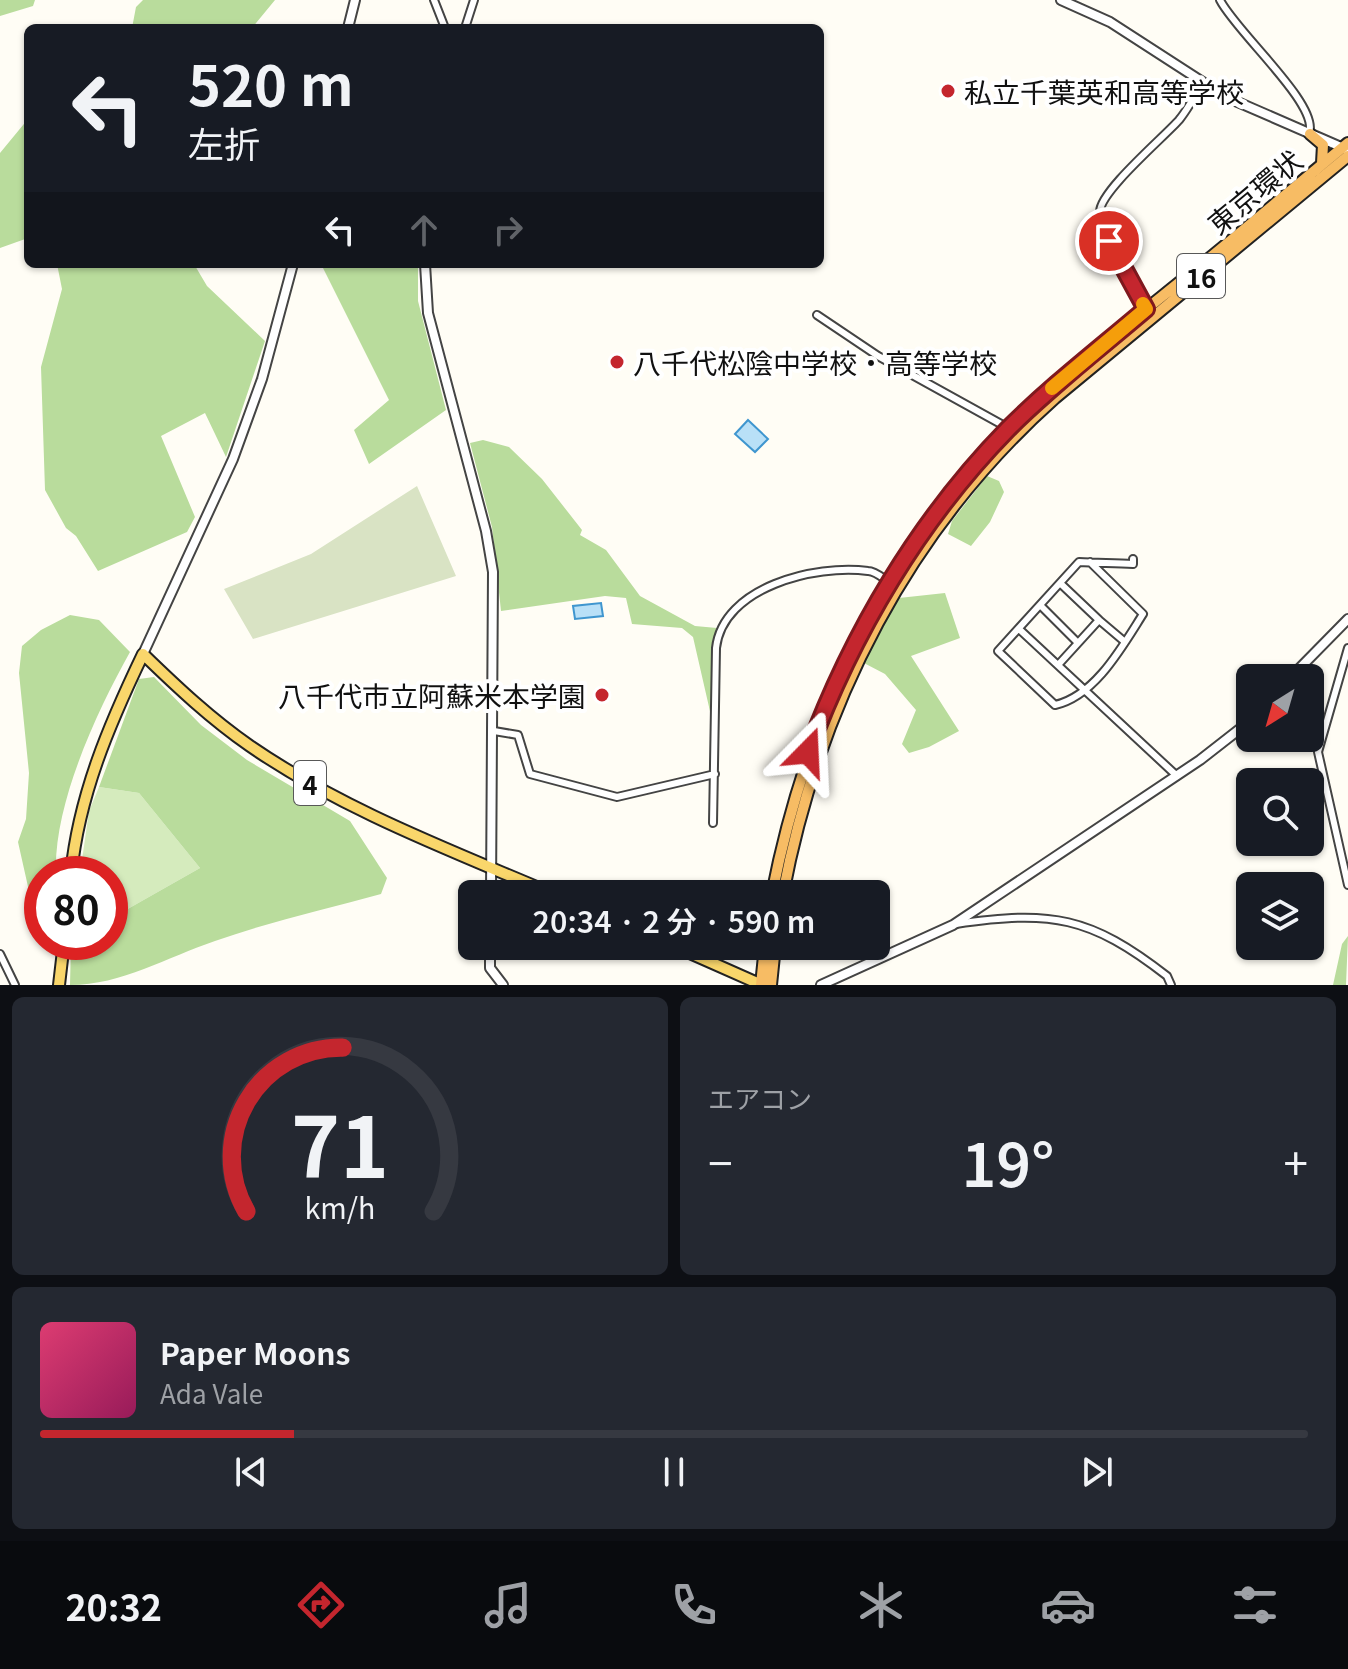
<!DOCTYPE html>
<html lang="ja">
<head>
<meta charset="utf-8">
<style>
  :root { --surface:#171b24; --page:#242831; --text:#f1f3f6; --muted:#9ea1a6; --line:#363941; --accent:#c4262e }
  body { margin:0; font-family:Georgia,"Noto Sans JP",serif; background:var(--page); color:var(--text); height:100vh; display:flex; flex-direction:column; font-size:30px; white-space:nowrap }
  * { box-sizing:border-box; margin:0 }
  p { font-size:26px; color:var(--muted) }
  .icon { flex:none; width:44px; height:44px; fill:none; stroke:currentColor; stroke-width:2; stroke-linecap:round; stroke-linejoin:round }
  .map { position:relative; height:985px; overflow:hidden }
  .drawer { display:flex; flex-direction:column; gap:12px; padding:12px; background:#0d0f14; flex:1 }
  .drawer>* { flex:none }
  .banner { position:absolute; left:24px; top:24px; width:800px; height:244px; border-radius:12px; box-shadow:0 2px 6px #0004; background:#171b24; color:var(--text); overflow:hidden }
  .needle { width:52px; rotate:217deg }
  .buttons { position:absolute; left:1236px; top:664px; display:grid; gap:16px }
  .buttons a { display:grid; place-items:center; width:88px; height:88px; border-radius:12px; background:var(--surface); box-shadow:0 2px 6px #0004; font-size:40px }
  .speed { position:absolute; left:24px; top:856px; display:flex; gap:16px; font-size:40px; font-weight:700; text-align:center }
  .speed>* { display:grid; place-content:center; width:104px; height:104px; border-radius:50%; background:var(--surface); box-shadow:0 2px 6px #0004; line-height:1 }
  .speed .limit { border:12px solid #d22; background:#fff; color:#111 }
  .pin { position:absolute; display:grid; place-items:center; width:68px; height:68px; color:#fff; margin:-34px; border:4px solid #fff; border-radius:50%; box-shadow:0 2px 8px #0007 }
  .me { position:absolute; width:88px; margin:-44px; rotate:21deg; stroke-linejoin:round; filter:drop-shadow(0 0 6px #0008) }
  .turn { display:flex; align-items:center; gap:28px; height:168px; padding:0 32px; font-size:36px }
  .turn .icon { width:104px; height:104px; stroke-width:2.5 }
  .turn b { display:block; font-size:56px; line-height:68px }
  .lanes { display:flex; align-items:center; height:76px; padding:0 32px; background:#0003; justify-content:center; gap:40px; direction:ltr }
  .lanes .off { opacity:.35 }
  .big { font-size:60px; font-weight:600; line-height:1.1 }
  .drawer .tile { flex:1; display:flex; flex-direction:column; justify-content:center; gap:12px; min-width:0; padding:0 28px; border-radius:12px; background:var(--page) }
  .drawer .dial { align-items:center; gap:0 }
  .dial svg { height:208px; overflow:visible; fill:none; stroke:var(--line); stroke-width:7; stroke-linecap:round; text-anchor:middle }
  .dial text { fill:var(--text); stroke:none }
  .song { display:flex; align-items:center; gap:24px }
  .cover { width:96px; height:96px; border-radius:12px; background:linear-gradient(135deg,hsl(340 70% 55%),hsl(330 70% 35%)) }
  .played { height:8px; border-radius:4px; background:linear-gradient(90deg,var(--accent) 20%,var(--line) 20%) }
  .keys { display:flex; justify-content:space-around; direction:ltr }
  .heat { display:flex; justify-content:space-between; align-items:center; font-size:44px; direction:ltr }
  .drawer .tiles { flex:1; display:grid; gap:12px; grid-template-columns:1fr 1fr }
  .tile:last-child { grid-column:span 2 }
  .trip { position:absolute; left:458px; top:880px; width:432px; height:80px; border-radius:12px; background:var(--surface); box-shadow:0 2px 6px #0004; font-weight:600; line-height:80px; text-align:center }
  .tab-bar { display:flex; height:128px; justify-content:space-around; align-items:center; background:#090b0e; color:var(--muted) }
  .tab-bar .icon { width:56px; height:56px }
  .tab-bar .current { color:var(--accent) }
  .tab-bar b { font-size:36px; color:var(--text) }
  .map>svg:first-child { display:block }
  .green { fill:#d5ebbd }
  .forest { fill:#b9dc9c }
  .cemetery { fill:#d9e3c4 }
  .water { fill:#b9e0f7; stroke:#3f96cf; stroke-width:2 }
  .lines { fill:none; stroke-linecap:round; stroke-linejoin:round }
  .minor-casing { stroke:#444; stroke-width:10 }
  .tertiary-casing { stroke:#444; stroke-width:12 }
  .primary-casing { stroke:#222; stroke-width:14 }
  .trunk-casing { stroke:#222; stroke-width:14 }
  .minor { stroke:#fff; stroke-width:6 }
  .tertiary { stroke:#fff; stroke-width:8 }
  .primary { stroke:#f9d66b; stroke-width:10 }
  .trunk { stroke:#f7bc64; stroke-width:10 }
  .route-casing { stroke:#7f191e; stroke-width:20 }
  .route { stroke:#c4262e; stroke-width:14 }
  .slow { stroke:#f59e0b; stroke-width:14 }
  .poi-dot { fill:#c4262e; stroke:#fff; stroke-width:3 }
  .labels { text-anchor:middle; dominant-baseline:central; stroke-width:8; stroke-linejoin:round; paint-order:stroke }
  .shield { fill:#fff; stroke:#585858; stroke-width:2 }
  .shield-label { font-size:26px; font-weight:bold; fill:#111 }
  .poi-label { font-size:28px; fill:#111; stroke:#fff; text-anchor:start }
  .street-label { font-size:28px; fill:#111; stroke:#fff }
</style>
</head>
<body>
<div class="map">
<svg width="1348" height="985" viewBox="0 0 1348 985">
  <rect width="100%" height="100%" fill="#fffdf5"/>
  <path class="green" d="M99 787 139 793 200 868 110 919V874H80L89 811Z"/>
  <path class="forest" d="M0 0H35L33 6 0 16Z
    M143 0H275L252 28H132L136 7Z
    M28 119V238L0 248V153Z
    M57 264H194L207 286 265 341 226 457 205 413 161 436 195 517 187 532 98 571 76 536 66 528 45 490 41 367 62 289Z
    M321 264H418V301L446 410 369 464 354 430 389 400Z
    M483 440 509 447 542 479 582 530 580 535 606 550 640 596 695 626 717 628 712 720 693 637 682 628 632 624 626 598 605 596 501 611 492 527 470 443Z
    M987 476 999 481 1004 492 990 522 971 546 948 534 952 521Z
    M945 593 960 638 911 656 959 731 929 747 909 753 902 744 916 710 885 674 862 662 899 598Z
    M70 615 99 620 130 652C97 711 53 805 56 874H42V902L31 900 18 842 26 819 29 773 19 673 22 646 41 630Z
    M154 677 201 725 247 760 350 821 387 878 381 894C326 909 269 922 215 941 167 957 122 985 70 985L71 942H110V919L200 868 139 793 99 787 139 679Z
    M1348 936 1346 985H1333L1342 944Z"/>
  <path class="cemetery" d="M417 486 456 576 253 639 224 589 311 554Z"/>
  <path class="water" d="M748 420 768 439 755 452 735 434Z
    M601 603 603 616 575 619 573 606Z"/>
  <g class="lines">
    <g class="minor-casing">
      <path id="minor" d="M434 0 445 28
        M1220 0C1236 32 1320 105 1309 133
        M465 28 474 0
        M1147 311C1131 283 1102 245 1100 212 1099 192 1164 137 1179 120 1188 109 1195 96 1202 83
        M817 315 878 356 1010 429
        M1090 562 1143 614C1122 647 1095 696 1055 705L998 651 1079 562C1097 563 1115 563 1133 564V559
        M1060 583 1099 620
        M1040 605 1078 643
        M1019 629 1177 776
        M1348 648 1318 752 1348 885
        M1058 665 1099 620 1125 642
        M494 731 518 735 530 774 617 797 715 774
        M713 823 716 648C723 587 815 564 868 571 875 571 883 578 889 582
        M956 924C1051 910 1090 916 1167 976L1171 985
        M0 954 15 985"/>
    </g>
    <g class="tertiary-casing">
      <path id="tertiary" d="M1061 0 1110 22 1226 97 1348 150
        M348 28 355 0
        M425 264 428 313 486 531 493 572 491 894
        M143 654 233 459 262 379 293 264
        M1290 678 1348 619
        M490 946V968L503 985
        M821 985 953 925 1200 760 1250 721"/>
    </g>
    <g class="primary-casing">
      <path id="primary" d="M71 874C79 795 109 725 143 654 177 687 211 719 250 746 343 810 450 850 553 894
        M674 946 762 985
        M59 985 64 942"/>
    </g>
    <g class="trunk-casing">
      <path id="trunk" d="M1310 134 1323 145 1322 163
        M772 894C803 735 869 585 977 463 1039 393 1113 336 1185 278 1240 234 1293 188 1348 143
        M783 894C819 703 909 528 1055 398L1348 156
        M761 985 765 946
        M771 985 775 946"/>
    </g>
    <use href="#minor" class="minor"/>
    <use href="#tertiary" class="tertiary"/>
    <use href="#primary" class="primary"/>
    <use href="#trunk" class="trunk"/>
  </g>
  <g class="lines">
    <g class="route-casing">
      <path id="route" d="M808 752C852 633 919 520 1008 429 1051 386 1099 349 1146 309L1109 241"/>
    </g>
    <use href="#route" class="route"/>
    <path class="slow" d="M1052 388 1146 309 1143 304"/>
  </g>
  <g class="poi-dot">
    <circle cx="948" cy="91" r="8"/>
    <circle cx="617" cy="362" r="8"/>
    <circle cx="602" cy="695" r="8"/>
  </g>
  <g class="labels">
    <g class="shield">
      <rect x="1177" y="254" width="48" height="44" rx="6"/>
      <rect x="294" y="761" width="32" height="44" rx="6"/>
    </g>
    <g class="shield-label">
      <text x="1201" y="276">16</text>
      <text x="310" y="783">4</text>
    </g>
    <g class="poi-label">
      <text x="964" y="91">私立千葉英和高等学校</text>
      <text x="633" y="362">八千代松陰中学校・高等学校</text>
      <text x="586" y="695" text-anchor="end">八千代市立阿蘇米本学園</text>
    </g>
    <g class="street-label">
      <text transform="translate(1254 191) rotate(-40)">東京環状</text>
    </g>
  </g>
</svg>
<div class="buttons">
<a><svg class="needle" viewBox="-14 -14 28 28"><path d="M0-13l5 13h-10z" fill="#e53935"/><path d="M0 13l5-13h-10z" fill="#9ea1a6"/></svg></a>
<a><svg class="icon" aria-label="search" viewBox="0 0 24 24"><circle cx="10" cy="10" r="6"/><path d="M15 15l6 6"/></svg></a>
<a><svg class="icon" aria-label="layers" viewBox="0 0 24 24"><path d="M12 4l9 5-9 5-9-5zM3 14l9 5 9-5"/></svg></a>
</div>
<div class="speed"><div class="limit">80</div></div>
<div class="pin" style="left:1109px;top:241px;background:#d93025"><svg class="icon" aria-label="arrive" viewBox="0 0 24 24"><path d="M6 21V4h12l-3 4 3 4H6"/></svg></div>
<svg class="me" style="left:808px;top:752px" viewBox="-20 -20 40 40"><path d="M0-17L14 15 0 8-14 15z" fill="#c4262e" stroke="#fff" stroke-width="4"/></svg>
<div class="trip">20:34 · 2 分 · 590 m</div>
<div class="banner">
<div class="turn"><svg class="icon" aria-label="left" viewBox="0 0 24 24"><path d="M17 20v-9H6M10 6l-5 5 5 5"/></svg><div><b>520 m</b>左折</div></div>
<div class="lanes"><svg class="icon" aria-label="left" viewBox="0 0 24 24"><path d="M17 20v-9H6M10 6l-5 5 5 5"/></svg><svg class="icon off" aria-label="ahead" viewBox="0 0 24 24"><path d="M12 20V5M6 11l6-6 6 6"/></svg><svg class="icon off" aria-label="right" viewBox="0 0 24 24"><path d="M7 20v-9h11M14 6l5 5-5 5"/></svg></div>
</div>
</div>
<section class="drawer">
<div class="tiles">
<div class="tile dial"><svg viewBox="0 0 100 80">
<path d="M14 69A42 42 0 1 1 86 69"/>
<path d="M14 69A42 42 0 0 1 51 6" stroke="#c4262e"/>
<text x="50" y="56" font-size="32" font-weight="700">71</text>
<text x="50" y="72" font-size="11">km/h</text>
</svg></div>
<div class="tile"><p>エアコン</p>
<div class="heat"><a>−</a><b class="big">19°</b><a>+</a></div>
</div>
<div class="tile">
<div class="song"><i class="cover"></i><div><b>Paper Moons</b><p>Ada Vale</p></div></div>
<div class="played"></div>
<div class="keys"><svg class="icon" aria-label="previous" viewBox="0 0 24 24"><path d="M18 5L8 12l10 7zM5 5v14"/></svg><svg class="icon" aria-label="pause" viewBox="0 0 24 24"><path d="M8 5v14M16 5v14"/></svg><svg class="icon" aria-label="next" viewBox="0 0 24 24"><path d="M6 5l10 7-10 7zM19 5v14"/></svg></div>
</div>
</div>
</section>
<nav class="tab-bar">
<b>20:32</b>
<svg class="icon current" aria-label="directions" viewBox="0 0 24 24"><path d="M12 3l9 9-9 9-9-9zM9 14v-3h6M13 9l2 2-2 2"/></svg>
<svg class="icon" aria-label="music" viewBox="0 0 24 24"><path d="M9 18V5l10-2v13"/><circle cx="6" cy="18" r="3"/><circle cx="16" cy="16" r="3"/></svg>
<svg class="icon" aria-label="phone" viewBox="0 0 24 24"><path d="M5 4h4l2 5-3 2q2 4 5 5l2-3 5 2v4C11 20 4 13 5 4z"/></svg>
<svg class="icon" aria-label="climate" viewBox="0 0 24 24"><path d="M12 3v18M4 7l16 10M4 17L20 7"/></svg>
<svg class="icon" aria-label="car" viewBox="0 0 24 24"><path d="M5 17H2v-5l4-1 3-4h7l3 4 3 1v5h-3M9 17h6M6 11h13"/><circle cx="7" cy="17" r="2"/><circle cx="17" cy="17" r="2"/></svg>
<svg class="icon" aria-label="filters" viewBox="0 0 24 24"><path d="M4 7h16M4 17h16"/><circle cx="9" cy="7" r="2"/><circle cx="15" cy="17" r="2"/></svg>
</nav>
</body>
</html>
